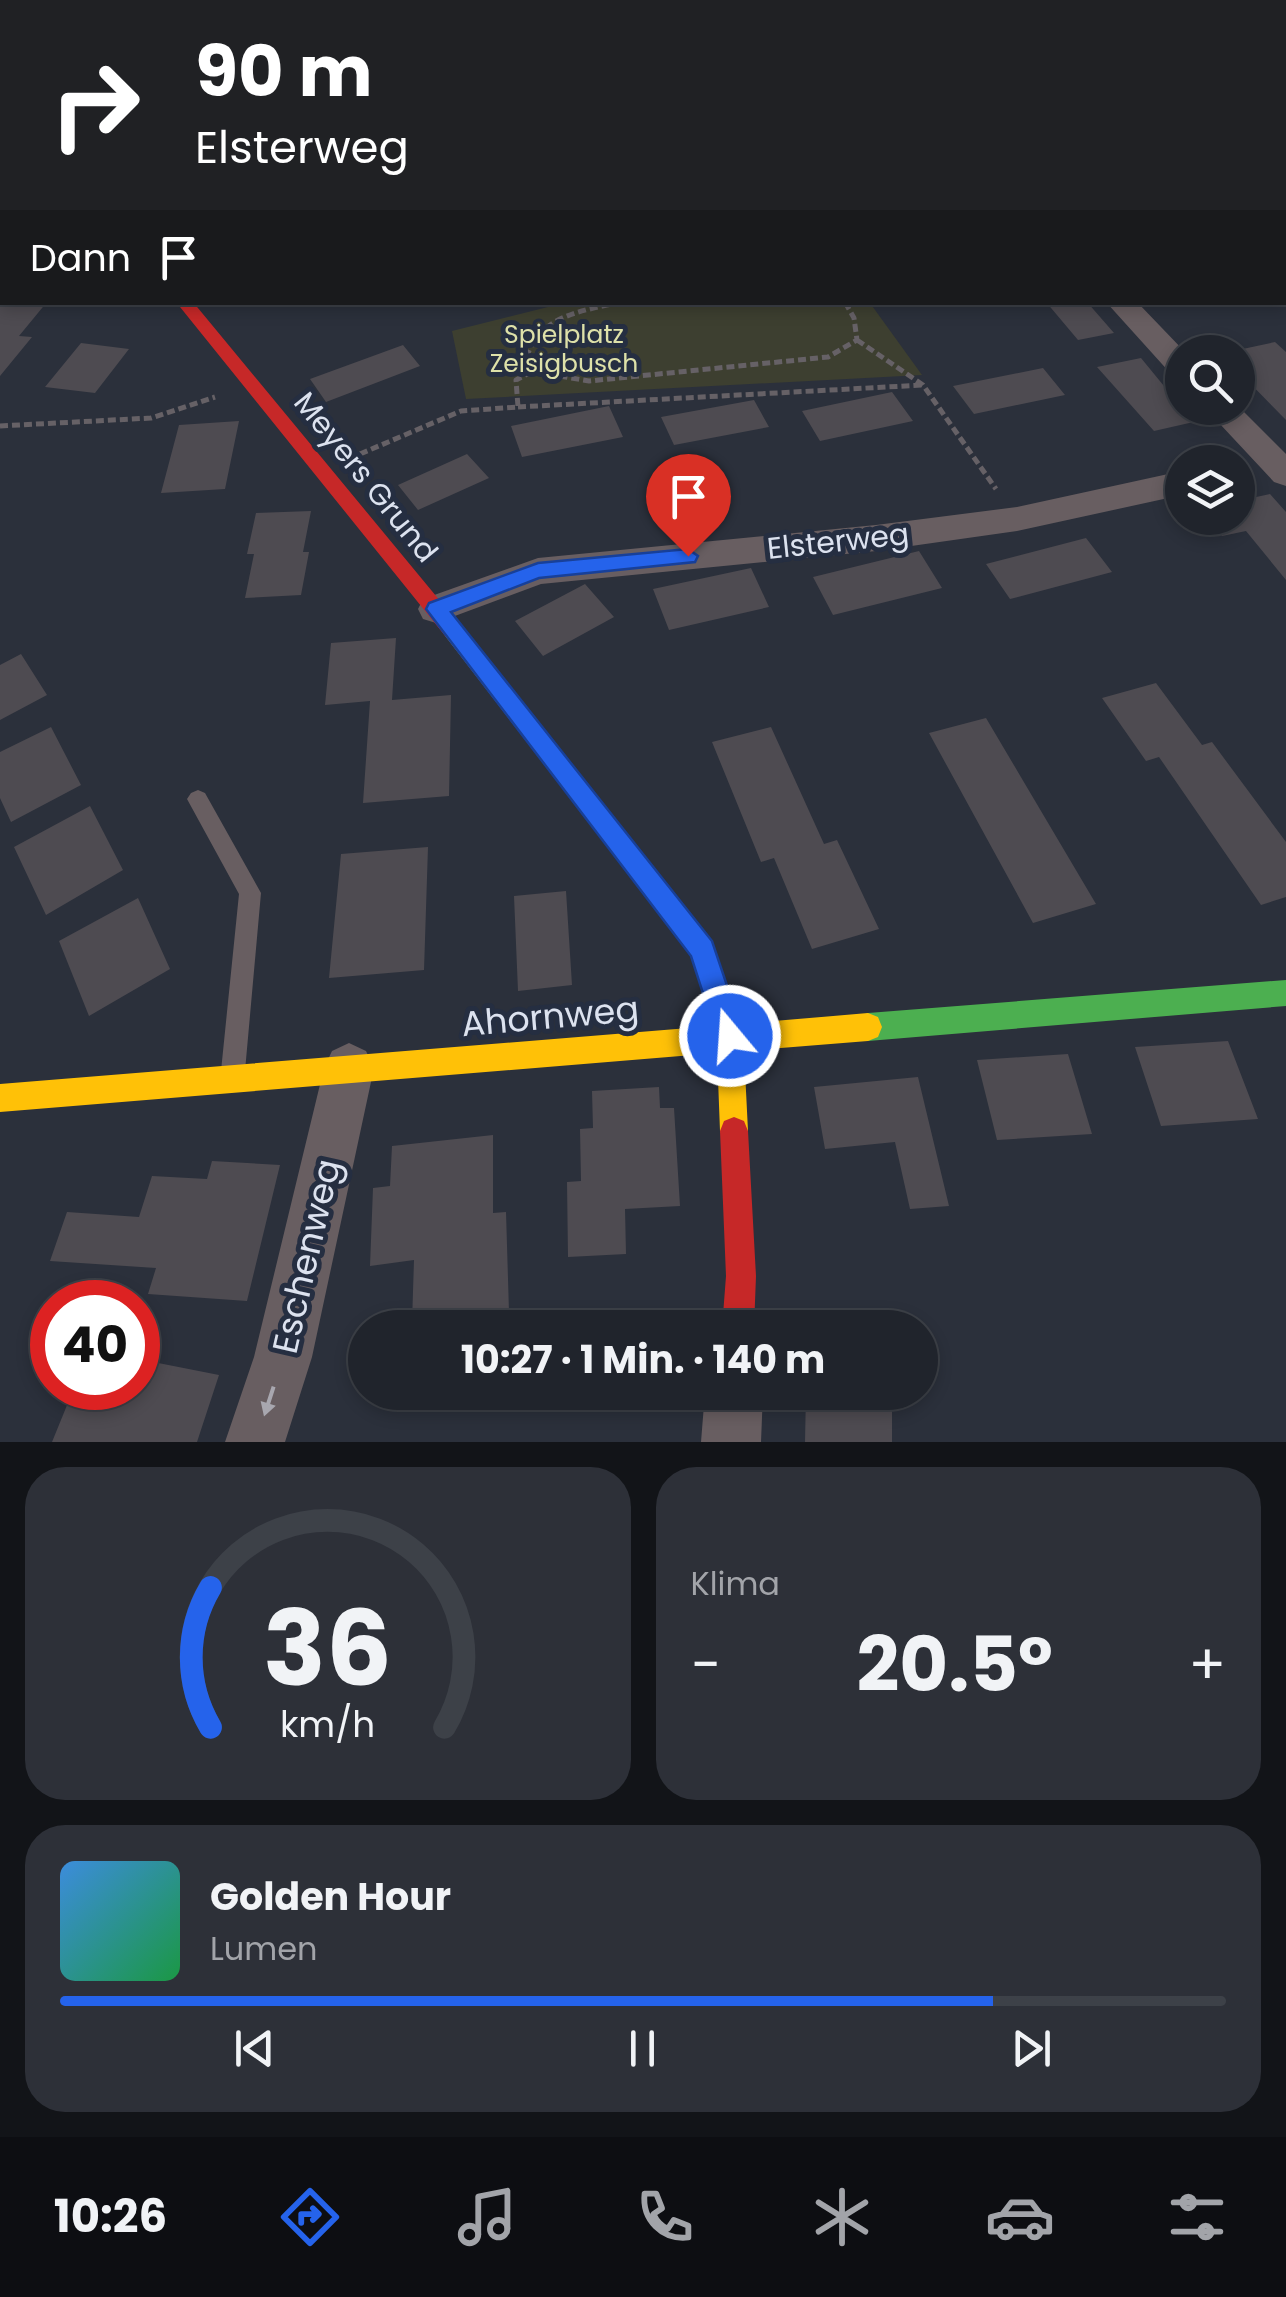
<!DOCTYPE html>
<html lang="de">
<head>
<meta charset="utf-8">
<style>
  :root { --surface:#20242c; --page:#2d3038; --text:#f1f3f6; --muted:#a2a4a9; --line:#3d4148; --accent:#2563eb }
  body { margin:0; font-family:Poppins,sans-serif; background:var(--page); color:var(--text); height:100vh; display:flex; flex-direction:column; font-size:38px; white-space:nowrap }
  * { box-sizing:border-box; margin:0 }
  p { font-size:32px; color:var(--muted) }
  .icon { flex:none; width:55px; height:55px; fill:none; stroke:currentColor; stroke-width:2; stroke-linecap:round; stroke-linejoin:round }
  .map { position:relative; height:1442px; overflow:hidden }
  .details { display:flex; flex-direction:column; gap:25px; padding:25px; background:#121418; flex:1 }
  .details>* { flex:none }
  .hud { position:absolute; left:0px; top:0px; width:1288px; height:305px; box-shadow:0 5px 15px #0003,0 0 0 2px var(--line); background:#202124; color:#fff; overflow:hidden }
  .buttons { position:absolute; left:1165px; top:335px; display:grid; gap:20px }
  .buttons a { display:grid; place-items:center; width:90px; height:90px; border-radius:50%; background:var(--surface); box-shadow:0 5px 15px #0003,0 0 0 2px var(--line); font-size:50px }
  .speed { position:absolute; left:30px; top:1280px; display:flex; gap:20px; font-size:50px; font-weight:700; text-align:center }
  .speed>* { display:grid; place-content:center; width:130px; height:130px; border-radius:50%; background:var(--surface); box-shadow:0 5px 15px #0003,0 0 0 2px var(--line); line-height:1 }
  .speed .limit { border:15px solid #d22; background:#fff; color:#111 }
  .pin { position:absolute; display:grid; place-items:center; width:85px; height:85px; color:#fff; margin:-102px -42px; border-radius:50% 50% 50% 0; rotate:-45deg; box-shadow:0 0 10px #0007 }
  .pin .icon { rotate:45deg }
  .me { position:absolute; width:110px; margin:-55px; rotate:342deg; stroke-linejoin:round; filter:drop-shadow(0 0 8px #0008) }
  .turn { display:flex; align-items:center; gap:35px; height:210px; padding:0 30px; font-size:45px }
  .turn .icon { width:130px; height:130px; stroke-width:2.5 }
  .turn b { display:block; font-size:70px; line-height:85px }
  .then { display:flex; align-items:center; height:95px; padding:0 30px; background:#0003; gap:20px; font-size:38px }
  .big { font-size:75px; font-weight:700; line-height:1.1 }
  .details .card { flex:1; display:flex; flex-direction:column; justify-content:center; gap:15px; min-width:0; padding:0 35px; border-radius:40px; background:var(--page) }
  .details .dial { align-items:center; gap:0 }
  .dial svg { height:260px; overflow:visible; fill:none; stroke:var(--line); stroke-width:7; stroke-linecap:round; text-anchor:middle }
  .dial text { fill:var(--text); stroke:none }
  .song { display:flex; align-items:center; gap:30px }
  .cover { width:120px; height:120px; border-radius:15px; background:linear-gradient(135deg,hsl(210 70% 55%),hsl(140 70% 35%)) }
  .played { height:10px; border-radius:5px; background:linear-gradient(90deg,var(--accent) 80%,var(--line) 80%) }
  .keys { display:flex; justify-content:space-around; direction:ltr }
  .heat { display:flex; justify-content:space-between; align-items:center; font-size:55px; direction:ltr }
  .details .tiles { flex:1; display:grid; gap:25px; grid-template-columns:1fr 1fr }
  .card:last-child { grid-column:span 2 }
  .trip { position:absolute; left:348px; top:1310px; width:590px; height:100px; border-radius:50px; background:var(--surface); box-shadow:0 5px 15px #0003,0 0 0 2px var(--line); font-weight:700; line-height:100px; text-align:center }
  .dock { display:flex; height:160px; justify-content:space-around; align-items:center; background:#0d0e12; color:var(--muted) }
  .dock .icon { width:70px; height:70px }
  .dock .active { color:var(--accent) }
  .dock b { font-size:45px; color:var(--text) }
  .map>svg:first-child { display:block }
  .green { fill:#3d3f30 }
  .building { fill:#4e4b51 }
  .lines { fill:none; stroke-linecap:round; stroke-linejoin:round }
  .path { stroke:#666166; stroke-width:5; stroke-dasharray:8 4; stroke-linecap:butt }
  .lane { fill:#685e61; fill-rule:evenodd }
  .street { fill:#685e61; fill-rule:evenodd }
  .fast { fill:#4caf50; fill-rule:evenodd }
  .slow { fill:#ffc107; fill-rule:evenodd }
  .jam { fill:#c62828; fill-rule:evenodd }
  .oneway { fill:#a8a7af }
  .route { fill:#2563eb; stroke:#184099; stroke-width:2.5 }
  .labels { text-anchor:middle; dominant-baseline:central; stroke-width:10; stroke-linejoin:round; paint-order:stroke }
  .far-park-label { font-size:25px; fill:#dee1a9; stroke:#252e41 }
  .street-label { font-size:30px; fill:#dce2ef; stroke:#252e41 }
  .near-street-label { font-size:35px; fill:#dce2ef; stroke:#252e41 }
</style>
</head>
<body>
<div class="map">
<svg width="1286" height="1442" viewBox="0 0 1286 1442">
  <rect width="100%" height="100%" fill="#2b303b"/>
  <path class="green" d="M564 303H870L922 375 466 399 452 331Z"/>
  <path class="building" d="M0 302H47L19 336 32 337 0 376Z
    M1046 302H1087L1114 333 1078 340Z
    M1275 342 1286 352V420L1238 371V350Z
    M81 343 129 349 95 393 45 387Z
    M403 345 420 366 326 402 310 379Z
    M1141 358 1182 408 1198 421 1154 431 1097 367Z
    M1043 368 1065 395 974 414 953 386Z
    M892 392 913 421 820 441 802 411Z
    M754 400 769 427 674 445 661 417Z
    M609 406 623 437 522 457 511 426Z
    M239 421 225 489 161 493 179 425Z
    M467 454 489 478 418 510 398 485Z
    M1270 494 1286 512V580L1246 531 1222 536 1207 518H1238V501Z
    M311 511 303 552H309L301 595 245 598 254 554H247L256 513Z
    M1086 538 1112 572 1010 599 986 564Z
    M919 551 942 588 833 615 813 577Z
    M751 568 769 607 669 630 653 589Z
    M585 584 614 617 543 656 515 621Z
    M396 638 392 700 451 695 449 796 363 803 370 701 325 705 331 643Z
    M21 654 47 695 0 720V665Z
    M1156 683 1202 745 1212 742 1286 842V897L1261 905 1159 757 1146 761 1102 698Z
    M986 718 1096 904 1033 923 929 733Z
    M51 727 81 785 11 822 0 798V752Z
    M771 727 824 844 837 840 879 929 812 949 774 858 761 862 712 742Z
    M90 806 123 870 46 915 14 847Z
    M428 847 424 970 329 978 341 854Z
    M566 891 572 985 518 991 514 896Z
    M138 898 170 969 89 1016 59 941Z
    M1228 1041 1258 1119 1161 1126 1135 1047Z
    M1068 1054 1092 1134 997 1140 977 1060Z
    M918 1077 949 1206 910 1209 895 1142 825 1149 814 1087Z
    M659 1087 660 1108H674L680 1206 625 1209 626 1254 568 1257 567 1182 581 1181 580 1129 593 1128 592 1091Z
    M493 1135V1213L506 1212 509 1312 412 1323 414 1260 370 1266 373 1188 390 1186 392 1146Z
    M212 1161 280 1165 247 1301 148 1294 156 1268 50 1261 67 1212 139 1217 152 1176 207 1179Z
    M138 1359 219 1375 197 1442H52L74 1388H138Z
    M806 1392H892V1442H805Z"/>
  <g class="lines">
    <path class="path" d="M621 302C582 311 539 315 526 359L547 374 589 381 828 357 857 340 854 318 845 302
      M857 340 923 385 996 489
      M518 407 923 385
      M0 426 151 418 215 397
      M360 454 461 411 518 407 516 380 535 370"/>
    <path class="lane" d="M198 790 205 793 261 893 245 1071 242 1080 233 1083 224 1080 221 1071 239 894 187 799 191 793Z"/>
    <path class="street" d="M739 0H762L763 2H740Z
      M1285 40 1286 41V55L1285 54Z
      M0 61 2 62V79L0 78Z
      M1106 302H1137L1185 352 1182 376 1171 374Z
      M1238 406 1286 454V486L1274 482 1205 408Z
      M1182 471V495L1017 531 876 551 541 584 436 623 423 619 418 609 423 599 538 558 876 525 1017 507Z
      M349 1043 366 1051 374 1068 312 1357 285 1442H225L254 1357 324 1068 332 1051Z
      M705 1392H763L761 1442H701Z"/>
    <path class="fast" d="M1286 980V1006L868 1041 858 1037 854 1027 858 1017 868 1013Z"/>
    <path class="slow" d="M453 623 460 625 712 941 740 1024 868 1013 878 1017 882 1027 878 1037 868 1041 744 1051 748 1131 744 1141 734 1145 724 1141 720 1131 717 1053 0 1112V1084L713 1026 692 956 446 637 442 631Z"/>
    <path class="jam" d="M176 302H193L460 625 464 631 460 637H446Z
      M734 1117 744 1121 748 1131 756 1276 754 1328H722L726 1276 720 1131 724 1121Z"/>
  </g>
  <defs><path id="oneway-solid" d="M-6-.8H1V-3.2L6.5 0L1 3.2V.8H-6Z" transform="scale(2.5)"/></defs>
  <use class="oneway" href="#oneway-solid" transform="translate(269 1401) rotate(108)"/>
  <path class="route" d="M688 549 698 556 695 562 539 578 451 612 712 941 744 1036 740 1046 730 1050 720 1046 691 956 426 609 429 603 538 563Z"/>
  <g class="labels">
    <g class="far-park-label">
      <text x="564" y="334">Spielplatz<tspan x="564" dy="29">Zeisigbusch</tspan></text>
    </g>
    <g class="street-label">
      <text transform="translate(366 477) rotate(51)">Meyers Grund</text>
      <text transform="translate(838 541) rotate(-6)">Elsterweg</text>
    </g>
    <g class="near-street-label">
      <text transform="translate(550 1016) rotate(-5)">Ahornweg</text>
      <text transform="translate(306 1256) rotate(-77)">Eschenweg</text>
    </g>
  </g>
</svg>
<div class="buttons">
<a><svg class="icon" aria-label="search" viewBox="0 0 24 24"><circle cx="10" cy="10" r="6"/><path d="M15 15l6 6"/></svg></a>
<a><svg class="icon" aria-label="layers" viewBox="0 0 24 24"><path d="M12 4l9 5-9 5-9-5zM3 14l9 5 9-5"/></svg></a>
</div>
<div class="speed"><div class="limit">40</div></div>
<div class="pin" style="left:688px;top:556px;background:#d93025"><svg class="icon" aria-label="arrive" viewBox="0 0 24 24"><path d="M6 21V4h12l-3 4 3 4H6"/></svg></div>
<svg class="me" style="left:730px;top:1036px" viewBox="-20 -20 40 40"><circle r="17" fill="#2563eb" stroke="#fff" stroke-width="3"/><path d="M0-11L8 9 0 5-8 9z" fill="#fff"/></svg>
<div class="trip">10:27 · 1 Min. · 140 m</div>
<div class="hud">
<div class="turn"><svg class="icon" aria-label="right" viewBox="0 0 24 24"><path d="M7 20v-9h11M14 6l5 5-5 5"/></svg><div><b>90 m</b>Elsterweg</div></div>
<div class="then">Dann<svg class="icon" aria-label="arrive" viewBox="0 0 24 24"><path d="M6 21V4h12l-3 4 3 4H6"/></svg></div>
</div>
</div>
<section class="details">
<div class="tiles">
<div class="card dial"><svg viewBox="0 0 100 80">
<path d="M14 69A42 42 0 1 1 86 69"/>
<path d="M14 69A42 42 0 0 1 14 26" stroke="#2563eb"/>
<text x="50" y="56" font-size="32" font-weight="700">36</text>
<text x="50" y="72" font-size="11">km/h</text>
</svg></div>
<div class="card"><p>Klima</p>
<div class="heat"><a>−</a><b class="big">20.5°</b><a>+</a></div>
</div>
<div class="card">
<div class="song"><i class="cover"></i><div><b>Golden Hour</b><p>Lumen</p></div></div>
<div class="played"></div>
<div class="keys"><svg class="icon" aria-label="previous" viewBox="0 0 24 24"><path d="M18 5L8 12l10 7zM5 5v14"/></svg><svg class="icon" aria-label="pause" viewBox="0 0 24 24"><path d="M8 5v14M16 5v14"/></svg><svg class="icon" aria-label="next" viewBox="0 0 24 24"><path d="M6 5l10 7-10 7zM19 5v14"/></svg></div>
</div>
</div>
</section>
<nav class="dock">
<b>10:26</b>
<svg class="icon active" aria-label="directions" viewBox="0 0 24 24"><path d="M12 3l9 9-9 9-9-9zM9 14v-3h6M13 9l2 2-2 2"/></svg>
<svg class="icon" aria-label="music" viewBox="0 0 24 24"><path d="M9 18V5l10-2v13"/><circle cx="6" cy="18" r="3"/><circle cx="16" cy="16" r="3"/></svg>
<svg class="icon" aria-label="phone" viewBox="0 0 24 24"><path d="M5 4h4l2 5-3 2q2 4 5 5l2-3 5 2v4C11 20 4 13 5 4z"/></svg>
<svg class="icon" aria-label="climate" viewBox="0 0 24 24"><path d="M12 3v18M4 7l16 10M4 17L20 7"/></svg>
<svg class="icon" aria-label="car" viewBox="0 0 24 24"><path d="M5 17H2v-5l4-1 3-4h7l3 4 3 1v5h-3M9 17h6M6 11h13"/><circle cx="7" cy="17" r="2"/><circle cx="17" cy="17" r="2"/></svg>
<svg class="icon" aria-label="filters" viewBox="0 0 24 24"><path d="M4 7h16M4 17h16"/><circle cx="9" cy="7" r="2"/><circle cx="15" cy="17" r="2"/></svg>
</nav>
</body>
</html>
